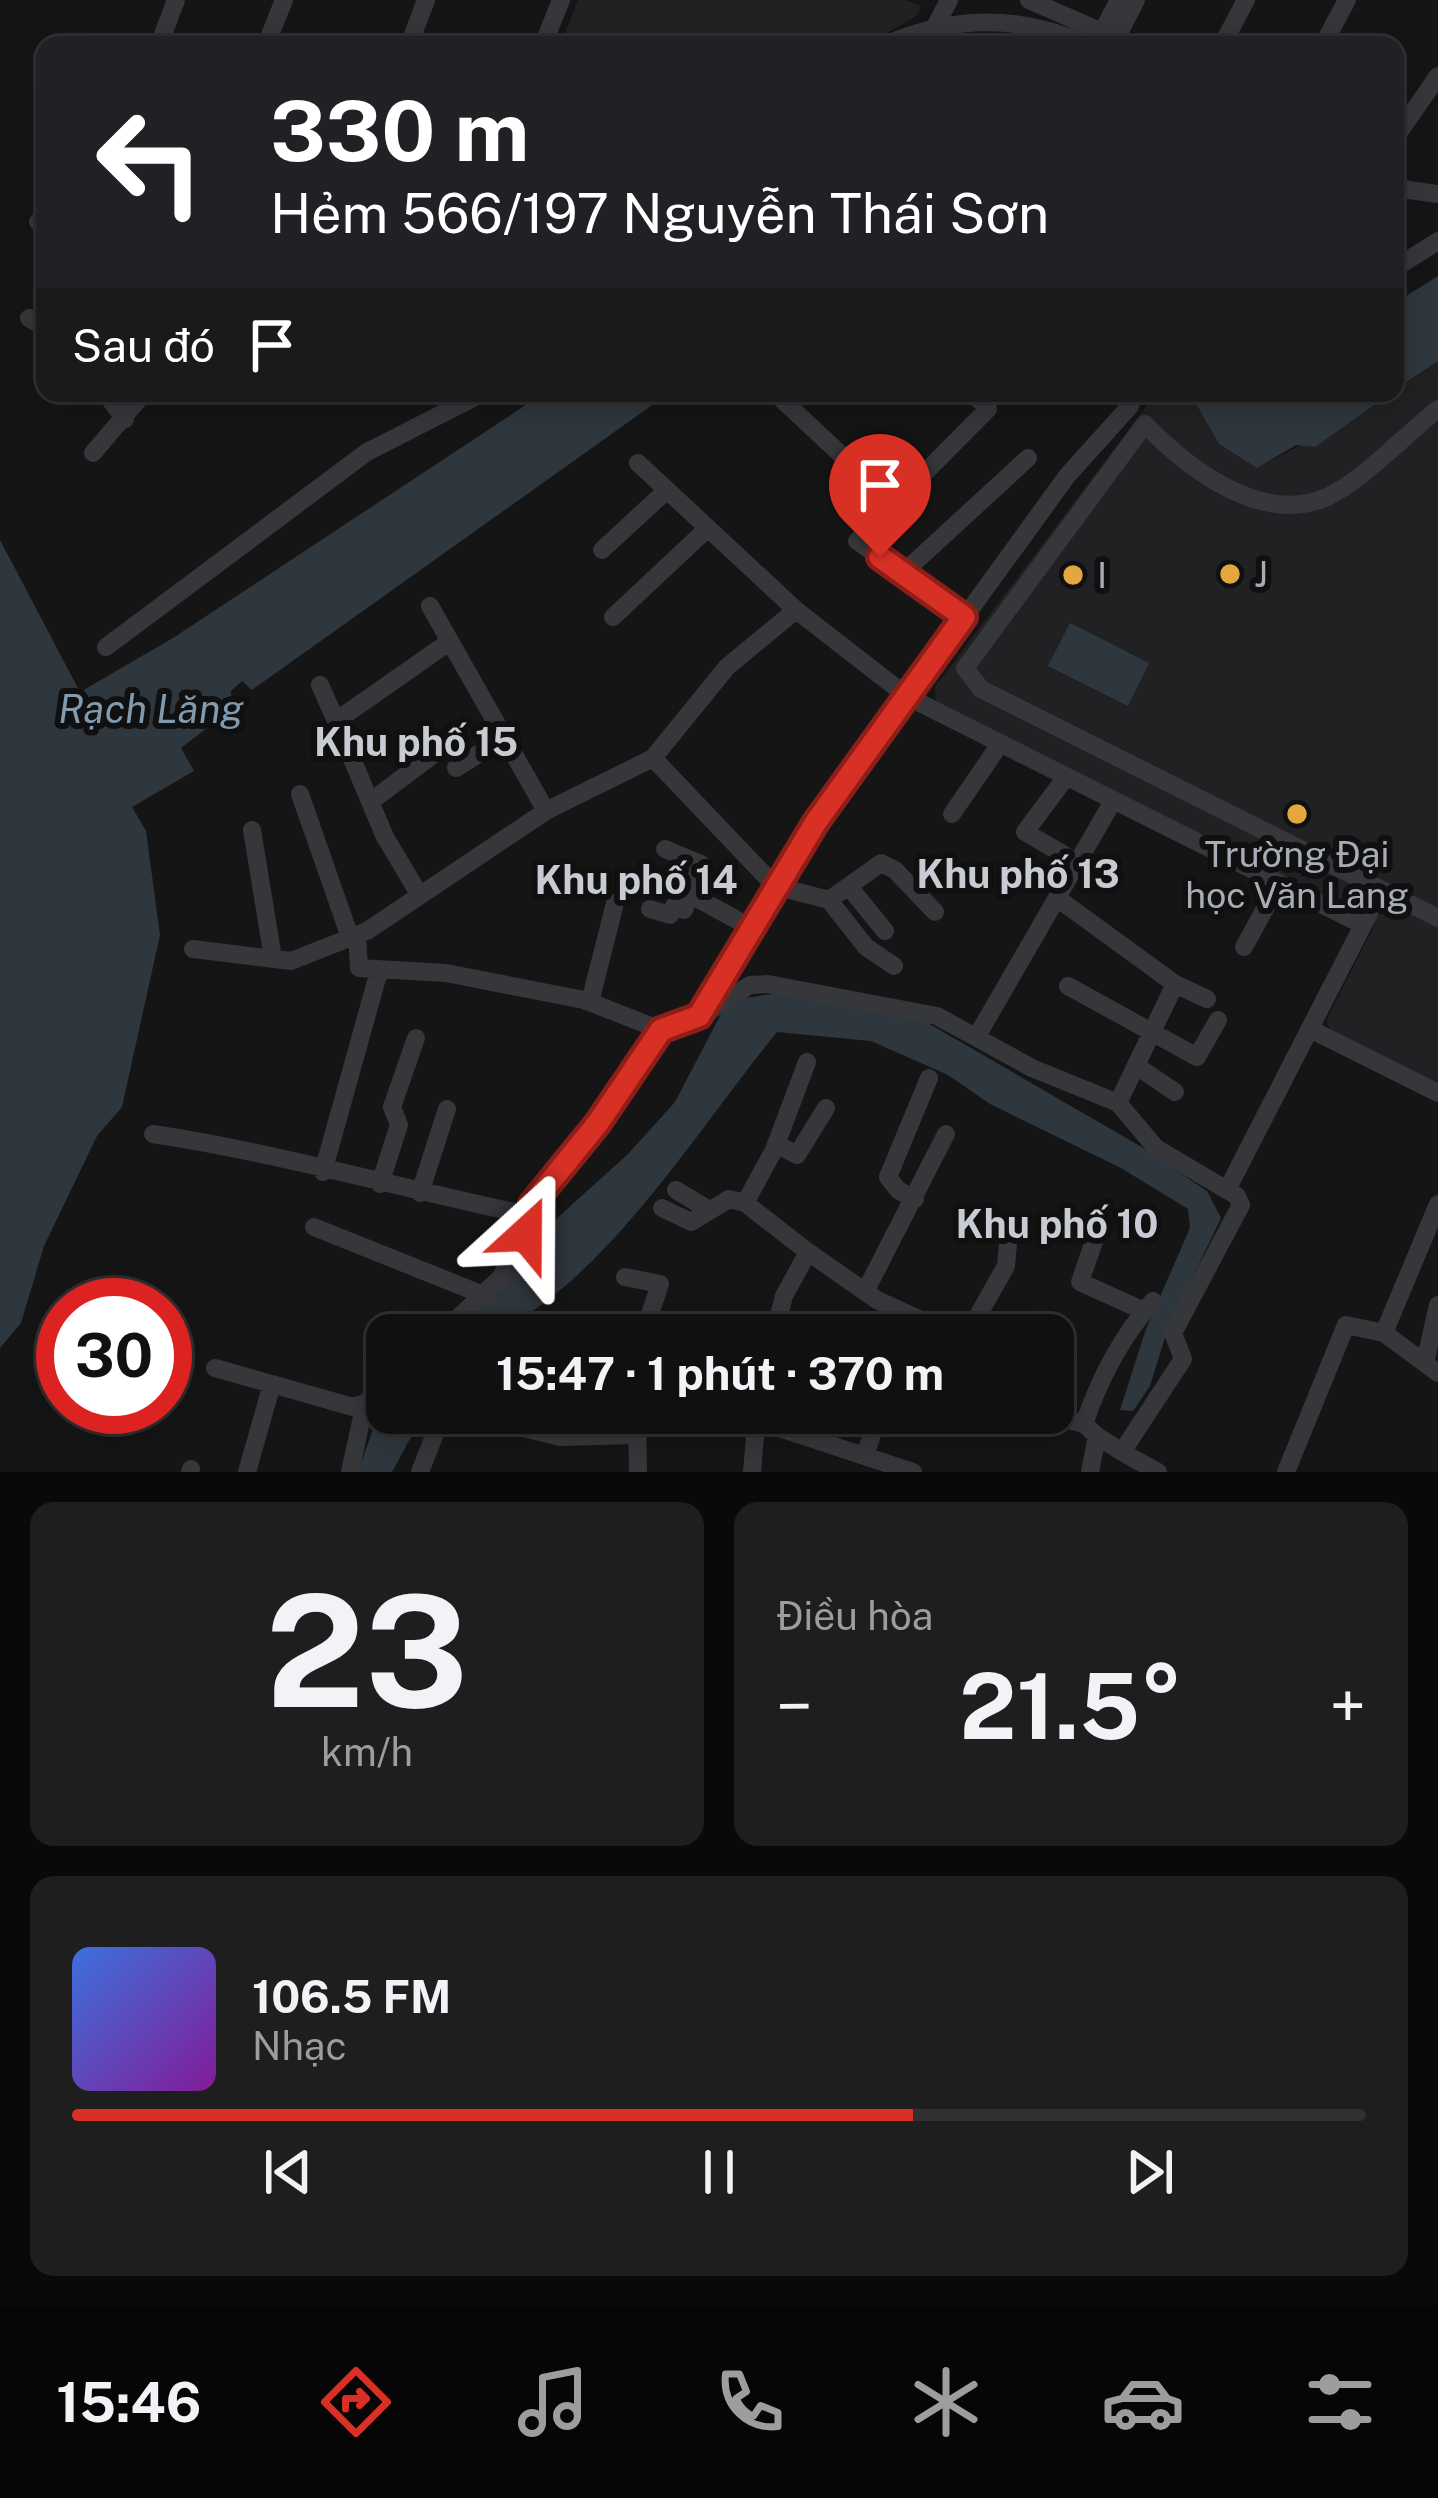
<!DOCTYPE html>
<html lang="vi">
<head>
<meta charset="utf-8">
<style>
  :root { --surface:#101010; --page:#1e1e1e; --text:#f1f3f6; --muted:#9c9d9f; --line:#303030; --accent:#d93025 }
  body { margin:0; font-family:"Public Sans",sans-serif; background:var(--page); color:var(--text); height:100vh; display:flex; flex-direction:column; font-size:45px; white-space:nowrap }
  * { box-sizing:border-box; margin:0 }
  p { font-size:39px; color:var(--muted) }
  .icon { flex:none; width:66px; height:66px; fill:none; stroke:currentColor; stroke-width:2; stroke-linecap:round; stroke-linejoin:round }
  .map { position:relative; height:1472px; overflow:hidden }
  .side { display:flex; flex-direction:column; gap:30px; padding:30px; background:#090909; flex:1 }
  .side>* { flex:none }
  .banner { position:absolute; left:36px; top:36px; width:1368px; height:366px; border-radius:24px; box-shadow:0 6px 30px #0003,0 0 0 3px var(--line); background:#202124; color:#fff; overflow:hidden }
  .speed { position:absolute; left:36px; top:1278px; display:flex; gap:24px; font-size:60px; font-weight:700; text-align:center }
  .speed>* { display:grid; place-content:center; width:156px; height:156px; border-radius:50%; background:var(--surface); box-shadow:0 6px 30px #0003,0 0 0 3px var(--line); line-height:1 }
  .speed .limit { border:18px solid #d22; background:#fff; color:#111 }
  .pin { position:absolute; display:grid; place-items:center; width:102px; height:102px; color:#fff; margin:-123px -51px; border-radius:50% 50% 50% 0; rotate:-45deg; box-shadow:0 0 12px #0007 }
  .pin .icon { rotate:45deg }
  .me { position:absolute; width:132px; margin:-66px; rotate:24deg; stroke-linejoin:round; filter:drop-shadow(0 0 9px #0008) }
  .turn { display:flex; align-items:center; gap:42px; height:252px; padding:0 36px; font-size:54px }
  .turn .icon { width:156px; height:156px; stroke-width:2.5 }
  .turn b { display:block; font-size:84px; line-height:102px }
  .then { display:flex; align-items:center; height:114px; padding:0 36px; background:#0003; gap:24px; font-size:45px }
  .big { font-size:90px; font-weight:700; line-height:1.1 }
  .side .card { flex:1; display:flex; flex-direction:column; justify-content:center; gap:18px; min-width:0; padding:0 42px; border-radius:24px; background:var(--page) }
  .side .dial { align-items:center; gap:0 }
  .dial b { font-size:156px; line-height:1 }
  .song { display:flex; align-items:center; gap:36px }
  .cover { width:144px; height:144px; border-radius:18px; background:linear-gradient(135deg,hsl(220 70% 55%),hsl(290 70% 35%)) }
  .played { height:12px; border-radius:6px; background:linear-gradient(90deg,var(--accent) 65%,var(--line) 65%) }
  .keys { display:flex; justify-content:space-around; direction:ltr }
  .heat { display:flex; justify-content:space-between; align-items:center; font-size:66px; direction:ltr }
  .side .tiles { flex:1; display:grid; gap:30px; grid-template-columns:1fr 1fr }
  .card:last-child { grid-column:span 2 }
  .trip { position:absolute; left:366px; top:1314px; width:708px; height:120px; border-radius:24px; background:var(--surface); box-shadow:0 6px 30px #0003,0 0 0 3px var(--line); font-weight:700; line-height:120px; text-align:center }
  .menu { display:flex; height:192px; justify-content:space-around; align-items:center; background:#060606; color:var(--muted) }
  .menu .icon { width:84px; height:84px }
  .menu .on { color:var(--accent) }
  .menu b { font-size:54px; color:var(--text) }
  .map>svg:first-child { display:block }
  .built { fill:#212123 }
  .water { fill:#2f373e }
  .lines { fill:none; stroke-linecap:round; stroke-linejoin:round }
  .minor { stroke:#36373b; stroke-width:18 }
  .route-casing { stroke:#8d1f18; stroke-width:30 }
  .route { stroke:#d93025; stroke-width:21 }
  .poi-dot { fill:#e2a740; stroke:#101011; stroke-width:4.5 }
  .labels { text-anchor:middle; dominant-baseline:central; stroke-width:12; stroke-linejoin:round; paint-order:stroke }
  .poi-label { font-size:36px; fill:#a7acb5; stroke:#101011; text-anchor:start }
  .water-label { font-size:39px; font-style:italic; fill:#819aad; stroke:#101011 }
  .neighbourhood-label { font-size:39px; font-weight:bold; fill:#c8cbd2; stroke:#101011 }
</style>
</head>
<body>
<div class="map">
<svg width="1438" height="1472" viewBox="0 0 1438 1472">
  <rect width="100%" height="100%" fill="#151516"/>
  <path class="built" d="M578 0H905L921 6 918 15 867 45H560Z
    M1438 361V1087L1333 1035 1326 1021 1375 924 936 704 935 687 1156 393H1190L1219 444 1257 468 1371 408Z"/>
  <path class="water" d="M1438 276V361L1395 390V303Z
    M544 393H669L252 690 242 681 231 691 232 709 181 748 194 771 132 807 146 831 160 935 122 1107 97 1136 44 1246 21 1323 0 1348V540L80 692 173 638Z
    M1190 393H1391L1315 447 1296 445 1257 468 1219 444Z
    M1070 623 1149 663 1128 706 1048 666Z
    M778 993 926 1022 1140 1146 1207 1191 1221 1218 1167 1331 1150 1386 1133 1411 1120 1410 1146 1329 1190 1228 1188 1209 1121 1168 990 1104 948 1075 871 1041 777 1032C702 1123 604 1283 496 1332 486 1337 472 1335 460 1335L525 1247 628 1154 675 1102 721 1014 746 998Z
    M386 1411 424 1413 392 1472H358L374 1426Z"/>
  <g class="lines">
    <path class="minor" d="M1029 0 1102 32 1119 0
      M935 27 949 0
      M159 45 176 0
      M266 45 284 0
      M409 45 426 0
      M543 45 561 0
      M885 45C952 16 1021 14 1087 45
      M1113 45 1136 0
      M1222 45 1246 0
      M1323 45 1347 0
      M1395 138 1438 76
      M1395 188 1438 194
      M38 222 45 226
      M1395 268 1438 241
      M29 318 45 328
      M105 393 125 419
      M776 394 894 504
      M1438 409C1406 434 1362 481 1327 497 1262 526 1187 468 1145 424L965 668 981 689 1438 918
      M93 453 144 393
      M638 463 796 610 908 697 1279 883
      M602 550 667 490
      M903 573 1028 458
      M430 606 546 811
      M613 617 708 528
      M964 617 857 541 988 409 972 393
      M106 647 367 452 483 393
      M320 685 336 721
      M653 758 775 886 829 900 881 863 895 870 935 912
      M456 768 504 738
      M1066 777 1025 832 1078 863
      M300 794 350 937
      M370 802 438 751
      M952 814 1000 744
      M252 830 273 958
      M850 888 885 931
      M419 894 385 837 336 721 449 642
      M691 895 750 927
      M1057 898 1175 984 1207 999
      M829 900 866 947 894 966
      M650 909 670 915 674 906 684 910 701 864 665 849
      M357 935 359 968 446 973 584 1000 661 1030
      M1244 947 1279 883 1363 925
      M193 949 291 961 367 931 546 811 653 758 727 667 796 610
      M1068 986 1197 1057 1218 1020
      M590 1002 615 903
      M701 1012 816 822 1067 476 1130 406 1134 393
      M1310 1029 1438 1093
      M977 1036 1113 801
      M1138 1067 1175 1092
      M1118 1103 1175 984
      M153 1134C279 1153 403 1189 528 1215
      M776 1144 797 1155 826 1108
      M323 1172 379 971
      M380 1184 399 1125 392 1107 416 1038
      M676 1190 709 1210
      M1227 1190 1381 890
      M420 1193 447 1109
      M915 1199 898 1190 888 1177 929 1078
      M662 1208 691 1222 729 1199 745 1203
      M1100 1224 1080 1282 1144 1311
      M314 1227 486 1296
      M808 1252 877 1300 954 1335
      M625 1277 660 1284 643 1335
      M865 1292 946 1134
      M1384 1333 1438 1373
      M440 1335 500 1278 522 1242 532 1204 598 1123 661 1030 711 1010 750 985 768 984 937 1016 1032 1068 1118 1103 1156 1148 1237 1196 1241 1205 1173 1333 1183 1359 1122 1452 1097 1436 1090 1472
      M774 1335 784 1296 808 1252 745 1203 774 1150 807 1062
      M887 1335 896 1309
      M967 1335 1006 1266 1010 1221
      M1425 1363 1438 1305
      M215 1368 353 1407 365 1403
      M365 1403 387 1382
      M464 1413 560 1437 636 1435
      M637 1413 638 1472
      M686 1413 755 1420 913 1472
      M1043 1413 1084 1424
      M1097 1436 1084 1424C1099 1380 1122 1336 1153 1301
      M1122 1452 1158 1472
      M865 1456 879 1413
      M190 1472 191 1469
      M247 1472 272 1384
      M350 1472 365 1403
      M420 1472 443 1413
      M752 1472 757 1413
      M1286 1472 1346 1325 1384 1333 1438 1204"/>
  </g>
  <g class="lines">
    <g class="route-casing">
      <path id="route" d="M526 1234 532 1204 598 1123 661 1030 699 1016 816 822 964 617 880 557"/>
    </g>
    <use href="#route" class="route"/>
  </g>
  <g class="poi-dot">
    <circle cx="1230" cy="574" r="12"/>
    <circle cx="1073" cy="575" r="12"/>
    <circle cx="1297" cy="814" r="12"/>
  </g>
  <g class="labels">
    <g class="poi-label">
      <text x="1254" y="574">J</text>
      <text x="1097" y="575">I</text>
      <text x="1297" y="854" text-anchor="middle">Trường Đại<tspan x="1297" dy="41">học Văn Lang</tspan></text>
    </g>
    <g class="water-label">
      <text x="151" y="709">Rạch Lăng</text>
    </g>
    <g class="neighbourhood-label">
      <text x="416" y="742">Khu phố 15</text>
      <text x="1018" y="874">Khu phố 13</text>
      <text x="636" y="880">Khu phố 14</text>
      <text x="1057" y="1224">Khu phố 10</text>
    </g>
  </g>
</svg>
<div class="speed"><div class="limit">30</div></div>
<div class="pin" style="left:880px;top:557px;background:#d93025"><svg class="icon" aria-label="arrive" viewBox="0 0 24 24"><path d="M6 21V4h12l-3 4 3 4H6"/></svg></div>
<svg class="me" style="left:526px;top:1234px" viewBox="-20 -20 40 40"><path d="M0-17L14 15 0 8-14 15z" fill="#d93025" stroke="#fff" stroke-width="4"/></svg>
<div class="trip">15:47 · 1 phút · 370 m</div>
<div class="banner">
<div class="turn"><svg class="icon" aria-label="left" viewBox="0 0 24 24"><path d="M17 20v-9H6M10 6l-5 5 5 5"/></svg><div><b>330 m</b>Hẻm 566/197 Nguyễn Thái Sơn</div></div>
<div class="then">Sau đó<svg class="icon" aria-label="arrive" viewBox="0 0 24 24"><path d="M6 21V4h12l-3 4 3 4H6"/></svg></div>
</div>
</div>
<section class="side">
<div class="tiles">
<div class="card dial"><b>23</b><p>km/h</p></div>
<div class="card"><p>Điều hòa</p>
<div class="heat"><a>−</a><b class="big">21.5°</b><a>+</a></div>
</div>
<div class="card">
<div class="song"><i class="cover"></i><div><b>106.5 FM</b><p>Nhạc</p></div></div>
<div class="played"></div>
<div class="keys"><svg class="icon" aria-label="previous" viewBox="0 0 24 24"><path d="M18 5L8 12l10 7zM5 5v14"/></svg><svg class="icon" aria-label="pause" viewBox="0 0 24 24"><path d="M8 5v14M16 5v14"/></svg><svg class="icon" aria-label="next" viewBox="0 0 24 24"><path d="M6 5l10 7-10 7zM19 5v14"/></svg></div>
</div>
</div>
</section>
<nav class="menu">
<b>15:46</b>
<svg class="icon on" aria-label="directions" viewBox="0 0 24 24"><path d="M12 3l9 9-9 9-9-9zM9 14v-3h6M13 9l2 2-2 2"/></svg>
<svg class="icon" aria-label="music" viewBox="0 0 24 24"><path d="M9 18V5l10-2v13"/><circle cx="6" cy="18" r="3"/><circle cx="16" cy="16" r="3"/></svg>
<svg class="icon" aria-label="phone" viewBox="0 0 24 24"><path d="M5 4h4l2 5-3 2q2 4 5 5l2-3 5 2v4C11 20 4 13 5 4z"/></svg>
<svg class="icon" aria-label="climate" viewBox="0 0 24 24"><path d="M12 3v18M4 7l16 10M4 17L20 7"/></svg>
<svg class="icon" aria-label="car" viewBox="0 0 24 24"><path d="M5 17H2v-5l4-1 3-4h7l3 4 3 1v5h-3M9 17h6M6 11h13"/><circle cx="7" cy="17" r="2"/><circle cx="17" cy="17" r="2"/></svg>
<svg class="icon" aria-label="filters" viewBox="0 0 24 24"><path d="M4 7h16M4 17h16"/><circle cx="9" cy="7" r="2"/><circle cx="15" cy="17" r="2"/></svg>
</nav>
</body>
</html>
